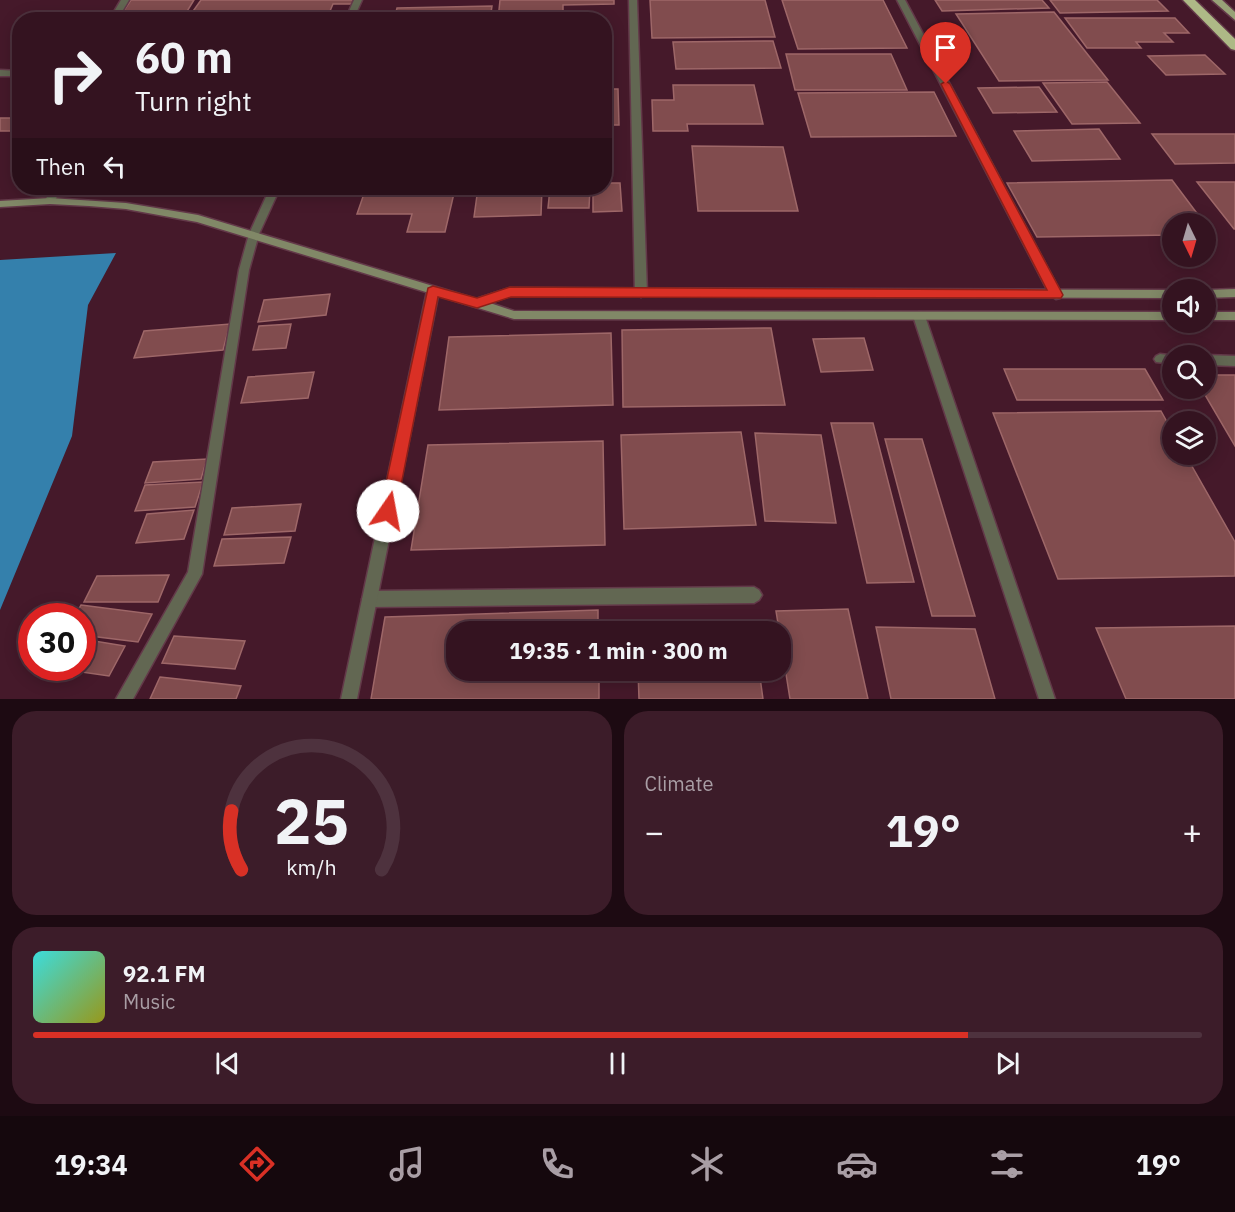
<!DOCTYPE html>
<html lang="en">
<head>
<meta charset="utf-8">
<style>
  :root { --surface:#341320; --page:#3c1c29; --text:#f1f3f6; --muted:#a99ea5; --line:#4e323e; --accent:#d93025 }
  body { margin:0; font-family:"IBM Plex Sans",sans-serif; background:var(--page); color:var(--text); height:100vh; display:flex; flex-direction:column; font-size:22px; white-space:nowrap }
  * { box-sizing:border-box; margin:0 }
  p { font-size:20px; color:var(--muted) }
  .icon { flex:none; width:33px; height:33px; fill:none; stroke:currentColor; stroke-width:2; stroke-linecap:round; stroke-linejoin:round }
  .map { position:relative; height:699px; overflow:hidden }
  .panel { display:flex; flex-direction:column; gap:12px; padding:12px; background:#1d0a12; flex:1 }
  .panel>* { flex:none }
  .top-card { position:absolute; left:12px; top:12px; width:600px; height:183px; border-radius:24px; box-shadow:0 3px 15px #0003,0 0 0 2px var(--line); background:#341320; color:var(--text); overflow:hidden }
  .needle { width:39px; rotate:175deg }
  .buttons { position:absolute; left:1162px; top:213px; display:grid; gap:12px }
  .buttons a { display:grid; place-items:center; width:54px; height:54px; border-radius:50%; background:var(--surface); box-shadow:0 3px 15px #0003,0 0 0 2px var(--line); font-size:30px }
  .speed { position:absolute; left:18px; top:603px; display:flex; gap:12px; font-size:30px; font-weight:700; text-align:center }
  .speed>* { display:grid; place-content:center; width:78px; height:78px; border-radius:50%; background:var(--surface); box-shadow:0 3px 15px #0003,0 0 0 2px var(--line); line-height:1 }
  .speed .limit { border:9px solid #d22; background:#fff; color:#111 }
  .pin { position:absolute; display:grid; place-items:center; width:51px; height:51px; color:#fff; margin:-62px -26px; border-radius:50% 50% 50% 0; rotate:-45deg; box-shadow:0 0 6px #0007 }
  .pin .icon { rotate:45deg }
  .me { position:absolute; width:66px; margin:-33px; rotate:12deg; stroke-linejoin:round; filter:drop-shadow(0 0 4px #0008) }
  .turn { display:flex; align-items:center; gap:21px; height:126px; padding:0 24px; font-size:27px }
  .turn .icon { width:78px; height:78px; stroke-width:2.5 }
  .turn b { display:block; font-size:42px; line-height:51px }
  .then { display:flex; align-items:center; height:57px; padding:0 24px; background:#0003; gap:12px; font-size:22px }
  .big { font-size:45px; font-weight:700; line-height:1.1 }
  .panel .widget { flex:1; display:flex; flex-direction:column; justify-content:center; gap:9px; min-width:0; padding:0 21px; border-radius:24px; background:var(--page) }
  .panel .dial { align-items:center; gap:0 }
  .dial svg { height:156px; overflow:visible; fill:none; stroke:var(--line); stroke-width:7; stroke-linecap:round; text-anchor:middle }
  .dial text { fill:var(--text); stroke:none }
  .song { display:flex; align-items:center; gap:18px }
  .cover { width:72px; height:72px; border-radius:9px; background:linear-gradient(135deg,hsl(180 70% 55%),hsl(60 70% 35%)) }
  .played { height:6px; border-radius:3px; background:linear-gradient(90deg,var(--accent) 80%,var(--line) 80%) }
  .keys { display:flex; justify-content:space-around; direction:ltr }
  .heat { display:flex; justify-content:space-between; align-items:center; font-size:33px; direction:ltr }
  .panel .tiles { flex:1; display:grid; gap:12px; grid-template-columns:1fr 1fr }
  .widget:last-child { grid-column:span 2 }
  .trip { position:absolute; left:446px; top:621px; width:345px; height:60px; border-radius:24px; background:var(--surface); box-shadow:0 3px 15px #0003,0 0 0 2px var(--line); font-weight:700; line-height:60px; text-align:center }
  .tab-bar { display:flex; height:96px; justify-content:space-around; align-items:center; background:#15080d; color:var(--muted) }
  .tab-bar .icon { width:42px; height:42px }
  .tab-bar .selected { color:var(--accent) }
  .tab-bar b { font-size:27px; color:var(--text) }
  .map>svg:first-child { display:block }
  .water { fill:#3480ac }
  .building { fill:#814c4e; stroke:#9e6768; stroke-width:1.5 }
  .lines { fill:none; stroke-linecap:round; stroke-linejoin:round }
  .lane-casing { stroke:#633949; stroke-width:3 }
  .street-casing { stroke:#633949; stroke-width:3 }
  .secondary-casing { stroke:#633949; stroke-width:3 }
  .primary-casing { stroke:#633949; stroke-width:3 }
  .highway-casing { stroke:#633949; stroke-width:3 }
  .lane { fill:#626752; fill-rule:evenodd }
  .street { fill:#626752; fill-rule:evenodd }
  .secondary { fill:#818867; fill-rule:evenodd }
  .primary { fill:#98a277; fill-rule:evenodd }
  .highway { fill:#aeb986; fill-rule:evenodd }
  .route { fill:#d93025; stroke:#8d1f18; stroke-width:1.5 }
</style>
</head>
<body>
<div class="map">
<svg width="1235" height="699" viewBox="0 0 1235 699">
  <rect width="100%" height="100%" fill="#45192a"/>
  <path class="water" d="M116 253 88 305 72 436 0 610V260Z"/>
  <path class="building" d="M131 0H194L186 13 120 16Z
    M201 0H357L355 4H333L330 11H240L238 14H191Z
    M500 0H614V4L563 5V19L498 20Z
    M650 0H765L775 37 652 38Z
    M782 0H883L907 48 798 49Z
    M935 0H1042L1049 8 942 11Z
    M1050 0H1157L1168 11 1060 13Z
    M492 6 490 20H394L397 8Z
    M1054 12 1108 80 999 81 956 14Z
    M189 14 186 20H121L122 18Z
    M1065 18H1175L1189 33H1164L1173 42H1136L1141 48H1087Z
    M773 41 781 68 676 69 673 42Z
    M786 54H891L907 90H795Z
    M1205 55 1225 74 1166 75 1148 56Z
    M1107 82 1140 123 1072 124 1043 83Z
    M673 85H754L763 124H687L688 131H653L652 100H674Z
    M1039 87 1057 112 993 113 978 88Z
    M604 89H618L619 125H604Z
    M934 92 956 136 811 137 798 93Z
    M0 118H20V120L10 131H0Z
    M1099 129 1120 159 1032 161 1014 131Z
    M1152 134H1235V163L1175 164Z
    M692 146 783 147 798 211H698Z
    M1172 180 1205 224H1173V235L1037 237 1007 183Z
    M1197 182H1235V229H1234Z
    M604 183H620L622 211 593 212V188H604Z
    M366 188 455 189 445 232H407L412 214H357Z
    M478 188H542L541 215 474 217Z
    M550 188H590L589 208H548Z
    M330 294 326 315 258 322 264 300Z
    M230 324 223 350 134 358 144 331Z
    M291 324 286 348 253 350 259 326Z
    M771 328 785 405 623 407 622 330Z
    M611 333 613 405 439 410 449 337Z
    M864 338 873 370 821 372 813 339Z
    M1004 369H1145L1163 400H1017Z
    M314 372 308 398 241 403 248 377Z
    M1206 375H1235V446L1201 388H1206Z
    M1161 411 1173 433V454H1185L1235 542V576L1058 579 993 413Z
    M831 423H873L914 582 867 583Z
    M741 432 756 525 624 529 621 435Z
    M755 433 821 435 836 523 765 521Z
    M885 439H922L975 616H932Z
    M603 441 605 545 411 550 428 445Z
    M207 459 201 479 145 483 153 462Z
    M203 482 195 507 135 511 145 485Z
    M301 504 295 531 224 535 232 508Z
    M194 510 184 539 136 543 147 514Z
    M291 537 284 563 214 566 222 539Z
    M169 575 158 602H84L97 576Z
    M81 605 152 614 138 642 82 635V616H75Z
    M848 609 868 699H790L776 611Z
    M598 610V632H456V670H599V699H371L385 617Z
    M1235 626V699H1126L1096 628Z
    M876 627 975 629 995 699H891Z
    M174 636 245 641 235 669 162 663Z
    M82 639 125 646 109 676 54 668H82Z
    M638 670H759L763 699H639Z
    M160 677 241 686 236 699H150Z"/>
  <g class="lines">
    <g class="lane-casing">
      <path id="lane" d="M919 312 925 316 1055 699H1039L913 316Z
        M1160 354 1177 356H1173V364L1156 362 1154 359 1156 356Z
        M1206 355 1235 356V366L1206 365Z
        M754 587 759 590 762 595 759 600 754 603 370 607 365 604 362 599 365 594 370 591Z"/>
    </g>
    <g class="street-casing">
      <path id="street" d="M121 0H129L117 20H109Z
        M354 0H362L353 20H345Z
        M629 0H637L647 293 641 297 635 293Z
        M897 0H905L1062 295 1060 298 1056 299 1050 295Z
        M0 70 20 71V76H0Z
        M51 188H61L54 203 50 204 45 201Z
        M270 188H280L259 234 249 270 202 574 133 699H116L188 572 239 270 249 234Z
        M433 287 439 291 357 699H341L427 291Z"/>
    </g>
    <g class="secondary-casing">
      <path id="secondary" d="M50 198 126 203 198 215 476 299 510 288 1173 290V298L510 296 490 303 514 311 1173 312V320L514 319 197 222 126 209 89 206 50 204 0 207V201Z
        M1235 289V297L1206 298V290Z
        M1206 312H1235V320H1206Z"/>
    </g>
    <g class="primary-casing">
      <path id="primary" d="M1212 0H1222L1235 12V20Z"/>
    </g>
    <g class="highway-casing">
      <path id="highway" d="M1183 0H1195L1235 39V50L1231 49Z"/>
    </g>
    <use href="#lane" class="lane"/>
    <use href="#street" class="street"/>
    <use href="#secondary" class="secondary"/>
    <use href="#primary" class="primary"/>
    <use href="#highway" class="highway"/>
  </g>
  <path class="route" d="M946 81 950 84 1063 295 1061 298 511 297 477 308 438 297 396 511 393 516 388 518 382 516 380 511 428 288 433 286 477 298 510 287 1047 290 941 84Z"/>
</svg>
<div class="buttons">
<a><svg class="needle" viewBox="-14 -14 28 28"><path d="M0-13l5 13h-10z" fill="#e53935"/><path d="M0 13l5-13h-10z" fill="#a99ea5"/></svg></a>
<a><svg class="icon" aria-label="sound" viewBox="0 0 24 24"><path d="M4 9h4l5-4v14l-5-4H4zM17 9q2 3 0 6"/></svg></a>
<a><svg class="icon" aria-label="search" viewBox="0 0 24 24"><circle cx="10" cy="10" r="6"/><path d="M15 15l6 6"/></svg></a>
<a><svg class="icon" aria-label="layers" viewBox="0 0 24 24"><path d="M12 4l9 5-9 5-9-5zM3 14l9 5 9-5"/></svg></a>
</div>
<div class="speed"><div class="limit">30</div></div>
<div class="pin" style="left:946px;top:84px;background:#d93025"><svg class="icon" aria-label="arrive" viewBox="0 0 24 24"><path d="M6 21V4h12l-3 4 3 4H6"/></svg></div>
<svg class="me" style="left:388px;top:511px" viewBox="-20 -20 40 40"><circle r="19" fill="#fff"/><path d="M0-13L10 11 0 6-10 11z" fill="#d93025"/></svg>
<div class="trip">19:35 · 1 min · 300 m</div>
<div class="top-card">
<div class="turn"><svg class="icon" aria-label="right" viewBox="0 0 24 24"><path d="M7 20v-9h11M14 6l5 5-5 5"/></svg><div><b>60 m</b>Turn right</div></div>
<div class="then">Then<svg class="icon" aria-label="left" viewBox="0 0 24 24"><path d="M17 20v-9H6M10 6l-5 5 5 5"/></svg></div>
</div>
</div>
<section class="panel">
<div class="tiles">
<div class="widget dial"><svg viewBox="0 0 100 80">
<path d="M14 69A42 42 0 1 1 86 69"/>
<path d="M14 69A42 42 0 0 1 9 39" stroke="#d93025"/>
<text x="50" y="56" font-size="32" font-weight="700">25</text>
<text x="50" y="72" font-size="11">km/h</text>
</svg></div>
<div class="widget"><p>Climate</p>
<div class="heat"><a>−</a><b class="big">19°</b><a>+</a></div>
</div>
<div class="widget">
<div class="song"><i class="cover"></i><div><b>92.1 FM</b><p>Music</p></div></div>
<div class="played"></div>
<div class="keys"><svg class="icon" aria-label="previous" viewBox="0 0 24 24"><path d="M18 5L8 12l10 7zM5 5v14"/></svg><svg class="icon" aria-label="pause" viewBox="0 0 24 24"><path d="M8 5v14M16 5v14"/></svg><svg class="icon" aria-label="next" viewBox="0 0 24 24"><path d="M6 5l10 7-10 7zM19 5v14"/></svg></div>
</div>
</div>
</section>
<nav class="tab-bar">
<b>19:34</b>
<svg class="icon selected" aria-label="directions" viewBox="0 0 24 24"><path d="M12 3l9 9-9 9-9-9zM9 14v-3h6M13 9l2 2-2 2"/></svg>
<svg class="icon" aria-label="music" viewBox="0 0 24 24"><path d="M9 18V5l10-2v13"/><circle cx="6" cy="18" r="3"/><circle cx="16" cy="16" r="3"/></svg>
<svg class="icon" aria-label="phone" viewBox="0 0 24 24"><path d="M5 4h4l2 5-3 2q2 4 5 5l2-3 5 2v4C11 20 4 13 5 4z"/></svg>
<svg class="icon" aria-label="climate" viewBox="0 0 24 24"><path d="M12 3v18M4 7l16 10M4 17L20 7"/></svg>
<svg class="icon" aria-label="car" viewBox="0 0 24 24"><path d="M5 17H2v-5l4-1 3-4h7l3 4 3 1v5h-3M9 17h6M6 11h13"/><circle cx="7" cy="17" r="2"/><circle cx="17" cy="17" r="2"/></svg>
<svg class="icon" aria-label="filters" viewBox="0 0 24 24"><path d="M4 7h16M4 17h16"/><circle cx="9" cy="7" r="2"/><circle cx="15" cy="17" r="2"/></svg>
<b>19°</b>
</nav>
</body>
</html>
